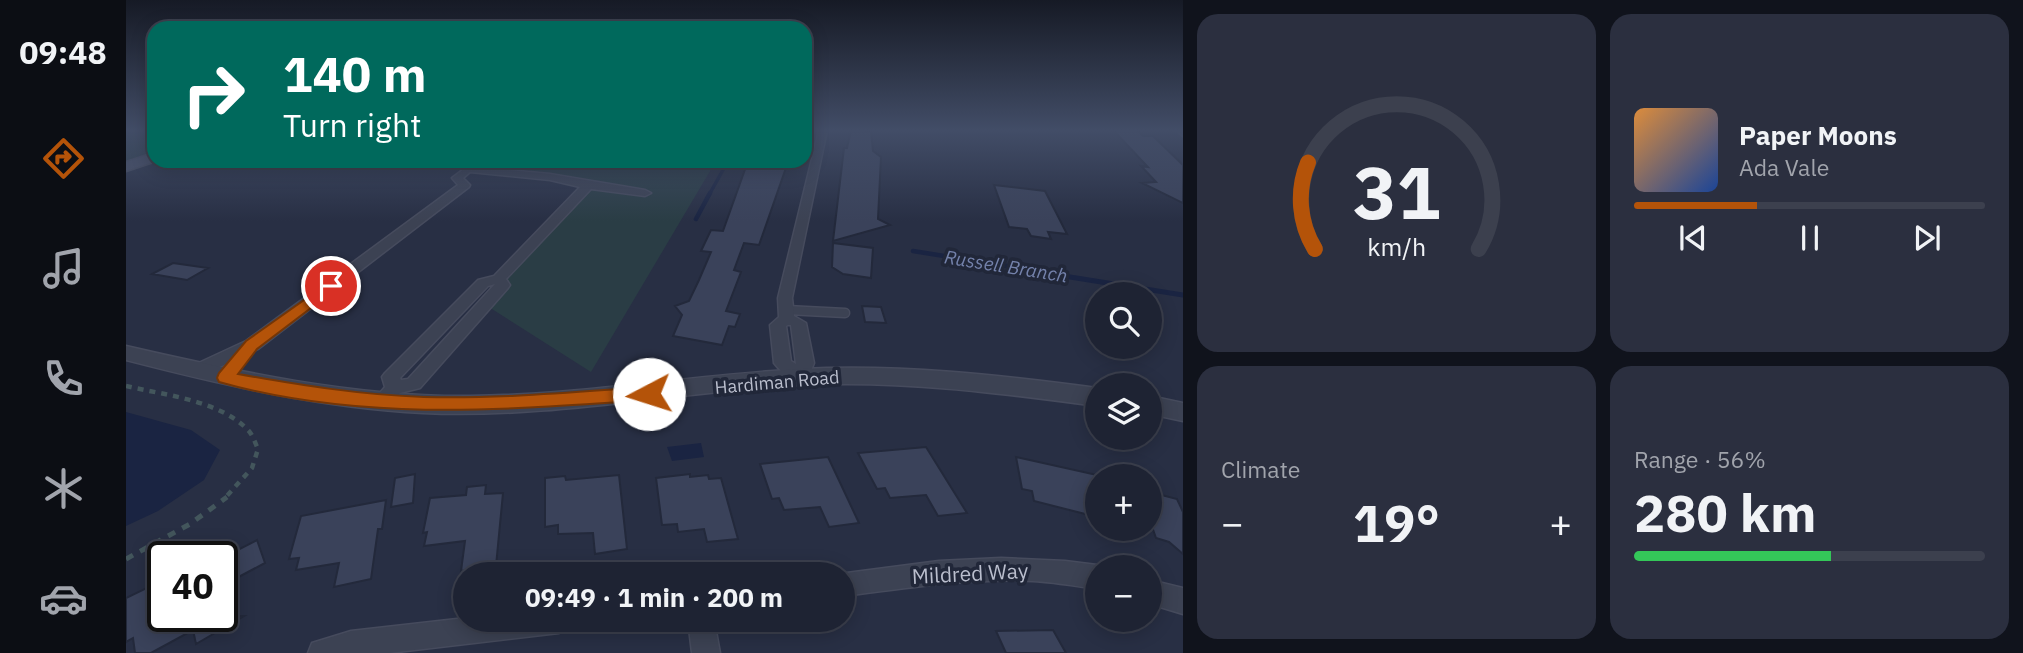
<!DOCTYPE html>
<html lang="en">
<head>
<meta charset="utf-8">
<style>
  :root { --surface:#1e2333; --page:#2b2f3f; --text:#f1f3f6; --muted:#a1a4ac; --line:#3c404e; --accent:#b45309 }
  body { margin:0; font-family:"IBM Plex Sans",sans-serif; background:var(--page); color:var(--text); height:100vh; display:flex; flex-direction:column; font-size:26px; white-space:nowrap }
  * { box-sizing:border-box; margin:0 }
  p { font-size:23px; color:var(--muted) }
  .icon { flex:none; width:38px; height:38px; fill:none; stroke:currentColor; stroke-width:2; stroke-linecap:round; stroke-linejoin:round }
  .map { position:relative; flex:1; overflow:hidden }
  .details { display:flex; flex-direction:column; gap:14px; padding:14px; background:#10131c; width:840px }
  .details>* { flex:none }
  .guide { position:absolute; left:21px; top:21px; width:665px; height:147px; border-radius:21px; box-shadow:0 4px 18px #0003,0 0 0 2px var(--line); background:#00695c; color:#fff; overflow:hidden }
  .buttons { position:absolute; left:959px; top:282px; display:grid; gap:14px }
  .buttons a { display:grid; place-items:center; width:77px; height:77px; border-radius:50%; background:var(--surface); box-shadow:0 4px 18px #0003,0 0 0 2px var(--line); font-size:35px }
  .speed { position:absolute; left:21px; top:541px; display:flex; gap:14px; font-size:35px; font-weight:700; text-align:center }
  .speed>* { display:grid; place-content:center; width:91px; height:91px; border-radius:50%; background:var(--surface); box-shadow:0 4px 18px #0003,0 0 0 2px var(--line); line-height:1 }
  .speed .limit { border:4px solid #111; border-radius:10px; background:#fff; color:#111 }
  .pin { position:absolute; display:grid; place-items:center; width:60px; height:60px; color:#fff; margin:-30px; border:4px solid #fff; border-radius:50%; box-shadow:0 2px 7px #0007 }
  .me { position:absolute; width:77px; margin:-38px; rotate:265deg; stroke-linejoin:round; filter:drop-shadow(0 0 5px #0008) }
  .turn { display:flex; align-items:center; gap:24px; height:147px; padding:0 21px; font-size:32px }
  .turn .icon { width:91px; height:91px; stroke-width:2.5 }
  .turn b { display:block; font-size:49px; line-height:60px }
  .big { font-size:52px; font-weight:700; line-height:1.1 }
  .details .card { flex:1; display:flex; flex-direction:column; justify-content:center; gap:10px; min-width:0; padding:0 24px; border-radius:21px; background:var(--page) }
  .details .dial { align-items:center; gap:0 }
  .dial svg { height:182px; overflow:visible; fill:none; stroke:var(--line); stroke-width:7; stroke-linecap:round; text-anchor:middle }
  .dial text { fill:var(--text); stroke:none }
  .song { display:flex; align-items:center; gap:21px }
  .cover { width:84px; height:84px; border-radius:10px; background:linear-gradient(135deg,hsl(30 70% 55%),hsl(220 70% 35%)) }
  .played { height:7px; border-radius:4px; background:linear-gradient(90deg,var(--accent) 35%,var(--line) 35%) }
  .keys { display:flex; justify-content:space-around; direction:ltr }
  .heat { display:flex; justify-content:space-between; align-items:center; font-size:38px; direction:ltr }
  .charge { height:10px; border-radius:5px; background:linear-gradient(90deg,#34c759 56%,var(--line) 0) }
  .details .tiles { flex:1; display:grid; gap:14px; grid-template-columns:repeat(2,1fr) }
  .trip { position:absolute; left:327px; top:562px; width:402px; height:70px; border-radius:35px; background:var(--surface); box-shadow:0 4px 18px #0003,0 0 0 2px var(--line); font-weight:700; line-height:70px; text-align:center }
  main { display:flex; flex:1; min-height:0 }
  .menu { display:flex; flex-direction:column; width:126px; justify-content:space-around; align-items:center; background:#0c0e14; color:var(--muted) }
  .menu .icon { width:49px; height:49px }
  .menu .selected { color:var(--accent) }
  .menu b { font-size:32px; color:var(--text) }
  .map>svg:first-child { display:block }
  .green { fill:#2a3d45 }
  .water { fill:#1a2442 }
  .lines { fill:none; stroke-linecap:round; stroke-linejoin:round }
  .stream-far2 { stroke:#1a2442; stroke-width:3.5 }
  .stream-far1 { stroke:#1a2442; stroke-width:4.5 }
  .stream { stroke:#1a2442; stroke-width:5 }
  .building { fill:#3a425a; stroke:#23293b; stroke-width:2 }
  .service-casing { stroke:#464b5d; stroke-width:11 }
  .minor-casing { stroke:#464b5d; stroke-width:3 }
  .tertiary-casing { stroke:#464b5d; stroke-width:3 }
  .secondary-casing { stroke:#464b5d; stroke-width:3 }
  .path-far1 { stroke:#43565c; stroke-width:4.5; stroke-dasharray:6 6; stroke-linecap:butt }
  .path { stroke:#43565c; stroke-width:5; stroke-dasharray:8 8; stroke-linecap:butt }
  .service { stroke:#3c4253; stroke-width:8 }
  .minor { fill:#3c4253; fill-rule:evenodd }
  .tertiary { fill:#3c4253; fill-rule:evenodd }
  .secondary { fill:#4a5066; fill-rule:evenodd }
  .route { fill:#b45309; stroke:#753606; stroke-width:2 }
  .labels { text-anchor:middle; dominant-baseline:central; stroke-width:7; stroke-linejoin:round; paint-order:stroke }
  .street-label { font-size:18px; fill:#babecd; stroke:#212739 }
  .water-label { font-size:19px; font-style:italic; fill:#7482ab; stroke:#212739 }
  .near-street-label { font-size:21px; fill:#babecd; stroke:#212739 }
</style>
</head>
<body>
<main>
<nav class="menu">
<b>09:48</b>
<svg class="icon selected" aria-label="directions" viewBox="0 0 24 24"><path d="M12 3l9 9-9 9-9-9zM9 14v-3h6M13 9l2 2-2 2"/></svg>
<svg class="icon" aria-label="music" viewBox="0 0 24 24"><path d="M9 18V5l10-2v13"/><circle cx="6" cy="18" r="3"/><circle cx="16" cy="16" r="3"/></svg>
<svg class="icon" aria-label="phone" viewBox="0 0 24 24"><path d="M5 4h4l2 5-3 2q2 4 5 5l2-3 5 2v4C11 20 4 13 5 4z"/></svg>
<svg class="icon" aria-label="climate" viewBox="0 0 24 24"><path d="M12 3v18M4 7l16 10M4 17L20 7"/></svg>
<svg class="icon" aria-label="car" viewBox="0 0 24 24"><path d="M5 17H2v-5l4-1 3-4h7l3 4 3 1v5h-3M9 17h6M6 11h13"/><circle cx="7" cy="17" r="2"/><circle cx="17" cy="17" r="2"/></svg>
</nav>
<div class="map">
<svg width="1057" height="653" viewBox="0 0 1057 653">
  <rect width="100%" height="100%" fill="#282f44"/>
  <path class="green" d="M0 130H28V151L0 161Z
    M379 161H590L465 372 355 302 459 186 380 164Z"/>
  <path class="water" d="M0 412 65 430 94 450 78 480 32 511 0 526Z
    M575 443 578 457 546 461 541 447Z"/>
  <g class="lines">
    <path class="stream-far2" d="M583 195 602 161"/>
    <path class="stream-far1" d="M570 219 584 193
      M787 251 930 274"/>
    <path class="stream" d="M919 273 1057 295"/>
  </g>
  <path class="building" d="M725 130 745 131 747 151 755 157 752 219 764 225 707 241 718 148H721Z
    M987 130H1011L1017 136H1027L1057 165V203L1016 183 1030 182 1015 166 1022 167Z
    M622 161 662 162 633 245 618 243 608 270 615 272 600 311 614 314 609 327 603 326 596 345 547 336 556 315 549 306 563 301 573 280 585 252 575 251 585 230 597 231Z
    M868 185 919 191 941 234 922 232 925 239 905 236 901 229 883 227Z
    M707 243 747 248 745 278 717 274 706 267Z
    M47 263 82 268 61 280 26 274Z
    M736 306 755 307 760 323 739 322Z
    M800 447 841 513 812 516 800 495 764 498 759 488 751 489 732 453Z
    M702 457 733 523 703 527 694 507 658 510 653 498 646 499 634 464Z
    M890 457 971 475V517L908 501 906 491 896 489Z
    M289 474 287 503 265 507 269 478Z
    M564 474V477L582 475 583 479 595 478 612 539 581 542 578 529 552 532 551 524 536 525 530 478Z
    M493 475 501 549 469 554 467 533 432 534V525L419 527V478L439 476 440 480Z
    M360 485 359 494 377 493 370 566 335 571 339 541 298 546 301 532 297 533 304 498 340 495 341 487Z
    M1024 492 1051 499 1057 512V554L1043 542 1030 538 1024 521Z
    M260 500 256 529H252L245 579 208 587 213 563 170 570 173 558 163 559 175 516Z
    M131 540 139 563 103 582 111 616H118L70 644 67 630 25 653H9L7 638 0 642V598L37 580V616H96V558Z
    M927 630 940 653H880L870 631Z"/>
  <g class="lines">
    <g class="service-casing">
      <path id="service" d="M661 310 719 313"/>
    </g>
    <g class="minor-casing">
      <path id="minor" d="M693 130H701L666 298 668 316 680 323 688 363 681 381C669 385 656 373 648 363L644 325 653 317 652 298ZM662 325H665L670 364 665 361 660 326Z
        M1050 130H1057V136Z
        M342 166 424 174 519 190 525 193 519 196 465 189 380 279 384 285 382 288 294 388 274 393 263 405H251L248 400 259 387 256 377 259 373 352 280 368 276 454 187 424 180 344 172 337 178 344 185 343 187 132 349 76 375H64L61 371 64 367 120 341 332 185 326 178ZM369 284 282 379 275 380 274 378 362 286Z
        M875 558 939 561 971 565 975 567H971V589C950 586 928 582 907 581 844 578 780 588 718 596V574H713L813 561Z
        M1024 580 1057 588V614L1024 604Z
        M340 618 446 620 442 629 433 633 263 653H182L186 643 225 631Z
        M562 620H588L594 653H566Z"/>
    </g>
    <g class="tertiary-casing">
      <path id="tertiary" d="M0 346C113 372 227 397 344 396 455 395 565 375 676 369 775 364 873 375 971 388V406C873 393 776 380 676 385 549 392 424 419 297 413 196 408 97 385 0 360Z
        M1024 396 1057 403V421L1024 414Z"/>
    </g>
    <g class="secondary-casing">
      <path id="secondary" d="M28 153V161H30L0 171V162Z"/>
    </g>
    <path class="path-far1" d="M0 386C38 395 93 400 122 430 127 435 129 443 132 449L126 468 99 498"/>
    <path class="path" d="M0 559 64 524 101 497"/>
    <use href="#service" class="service"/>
    <use href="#minor" class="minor"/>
    <use href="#tertiary" class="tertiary"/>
    <use href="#secondary" class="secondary"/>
  </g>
  <linearGradient id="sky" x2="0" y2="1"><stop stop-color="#161a25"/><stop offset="0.59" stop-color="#424d67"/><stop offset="1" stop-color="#424d67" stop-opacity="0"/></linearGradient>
  <rect width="1057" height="221" fill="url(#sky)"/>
  <path class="route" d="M205 281 210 283 212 286 210 289 131 349 112 374C174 385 235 395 298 397 373 399 448 392 523 387L529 389 532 394 529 398 523 400C379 410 234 422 93 382L91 378 93 373 120 341Z"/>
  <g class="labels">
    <g class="street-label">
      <text transform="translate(651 382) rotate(-5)">Hardiman Road</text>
    </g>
    <g class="water-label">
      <text transform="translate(880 266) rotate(9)">Russell Branch</text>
    </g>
    <g class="near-street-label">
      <text transform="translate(844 573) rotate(-3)">Mildred Way</text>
    </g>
  </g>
</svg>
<div class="buttons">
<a><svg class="icon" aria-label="search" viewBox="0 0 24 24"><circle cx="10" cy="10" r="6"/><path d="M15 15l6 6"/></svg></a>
<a><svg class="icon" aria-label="layers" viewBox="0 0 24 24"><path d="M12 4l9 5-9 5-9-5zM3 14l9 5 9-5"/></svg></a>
<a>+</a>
<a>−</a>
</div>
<div class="speed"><div class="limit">40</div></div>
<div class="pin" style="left:205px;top:286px;background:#d93025"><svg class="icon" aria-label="arrive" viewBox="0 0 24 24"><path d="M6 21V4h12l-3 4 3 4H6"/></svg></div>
<svg class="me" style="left:523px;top:394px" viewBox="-20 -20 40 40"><circle r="19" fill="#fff"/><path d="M0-13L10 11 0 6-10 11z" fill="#b45309"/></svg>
<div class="trip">09:49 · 1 min · 200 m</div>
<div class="guide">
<div class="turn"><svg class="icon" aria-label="right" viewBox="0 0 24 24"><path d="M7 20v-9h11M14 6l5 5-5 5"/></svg><div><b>140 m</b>Turn right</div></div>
</div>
</div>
<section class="details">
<div class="tiles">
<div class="card dial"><svg viewBox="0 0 100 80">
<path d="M14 69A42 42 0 1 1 86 69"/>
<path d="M14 69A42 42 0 0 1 11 31" stroke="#b45309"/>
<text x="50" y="56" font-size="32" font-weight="700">31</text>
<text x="50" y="72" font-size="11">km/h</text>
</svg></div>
<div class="card">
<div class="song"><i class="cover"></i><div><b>Paper Moons</b><p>Ada Vale</p></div></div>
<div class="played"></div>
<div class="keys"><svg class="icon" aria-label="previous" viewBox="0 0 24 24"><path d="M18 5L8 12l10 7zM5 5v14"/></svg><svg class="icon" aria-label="pause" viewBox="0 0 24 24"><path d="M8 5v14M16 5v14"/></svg><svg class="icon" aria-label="next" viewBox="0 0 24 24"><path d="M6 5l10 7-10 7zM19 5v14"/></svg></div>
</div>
<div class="card"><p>Climate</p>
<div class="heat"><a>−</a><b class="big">19°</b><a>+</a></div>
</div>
<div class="card"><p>Range · 56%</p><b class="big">280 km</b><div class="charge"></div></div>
</div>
</section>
</main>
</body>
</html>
